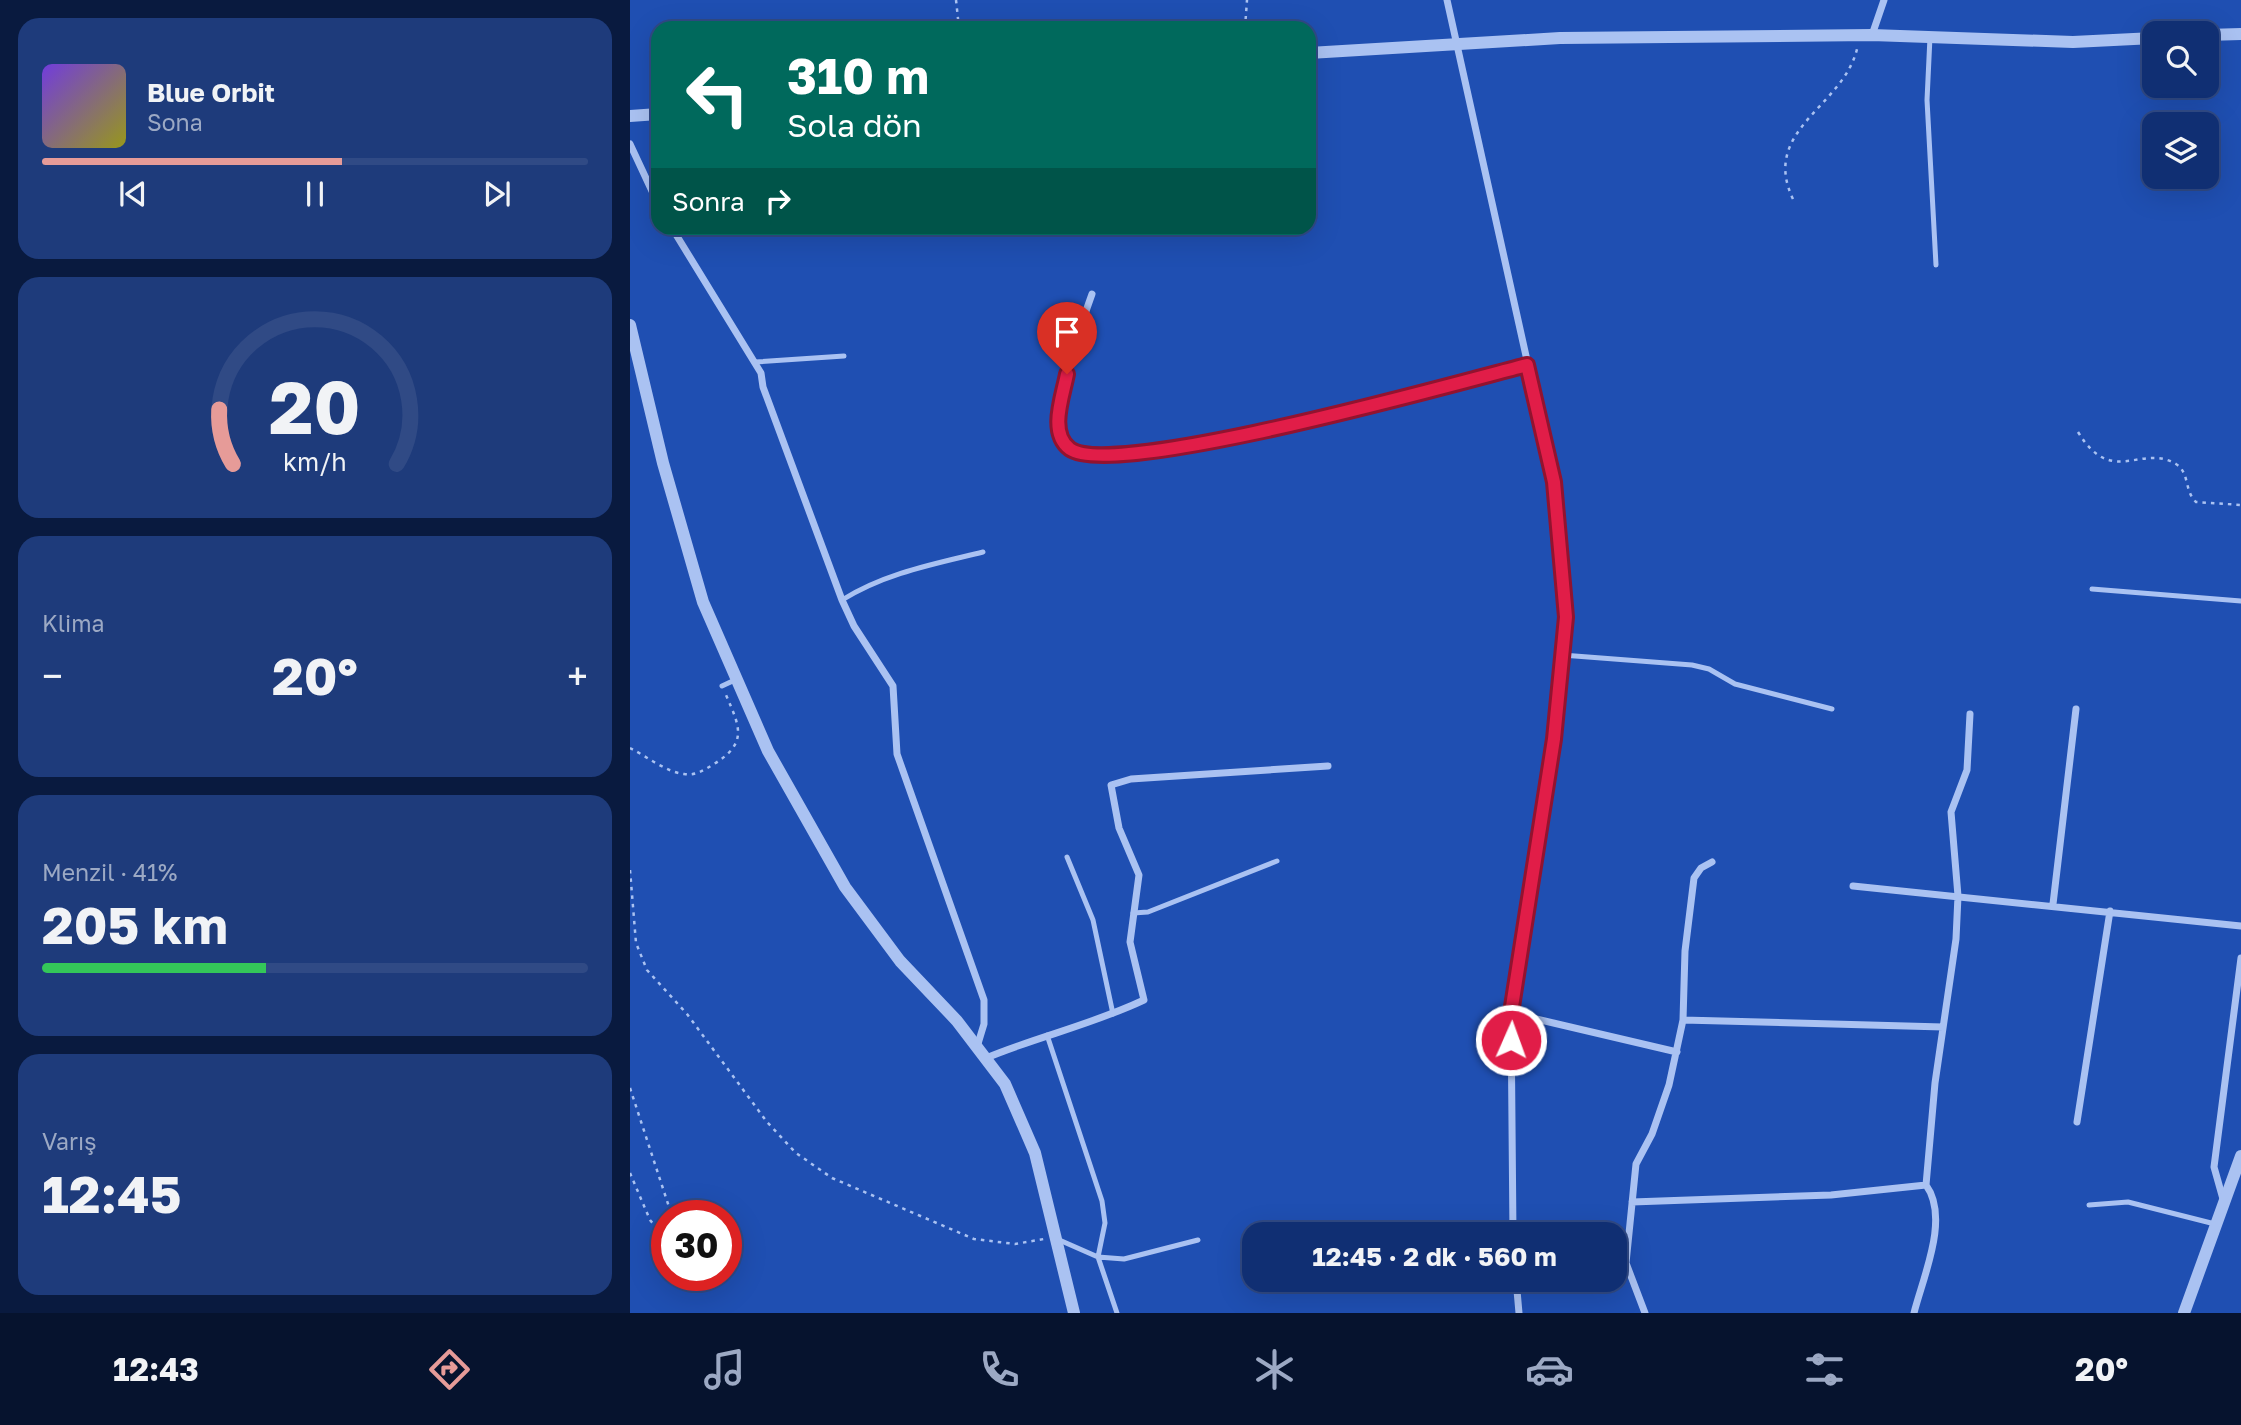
<!DOCTYPE html>
<html lang="tr">
<head>
<meta charset="utf-8">
<style>
  :root { --surface:#102f73; --page:#1e3b7b; --text:#f1f3f6; --muted:#9ca9c4; --line:#304a85; --accent:#e69b98 }
  body { margin:0; font-family:"Golos Text",sans-serif; background:var(--page); color:var(--text); height:100vh; display:flex; flex-direction:column; font-size:26px; white-space:nowrap }
  * { box-sizing:border-box; margin:0 }
  p { font-size:23px; color:var(--muted) }
  .icon { flex:none; width:38px; height:38px; fill:none; stroke:currentColor; stroke-width:2; stroke-linecap:round; stroke-linejoin:round }
  .map { position:relative; flex:1; overflow:hidden }
  .sheet { display:flex; flex-direction:column; gap:18px; padding:18px; background:#091a3f; width:630px }
  .sheet>* { flex:none }
  .banner { position:absolute; left:21px; top:21px; width:665px; height:214px; border-radius:21px; box-shadow:0 7px 28px #0002,0 0 0 2px var(--line); background:#00695c; color:#fff; overflow:hidden }
  .tools { position:absolute; left:1512px; top:21px; display:grid; gap:14px }
  .tools a { display:grid; place-items:center; width:77px; height:77px; border-radius:14px; background:var(--surface); box-shadow:0 7px 28px #0002,0 0 0 2px var(--line); font-size:35px }
  .speed { position:absolute; left:21px; top:1200px; display:flex; gap:14px; font-size:35px; font-weight:700; text-align:center }
  .speed>* { display:grid; place-content:center; width:91px; height:91px; border-radius:50%; background:var(--surface); box-shadow:0 7px 28px #0002,0 0 0 2px var(--line); line-height:1 }
  .speed .limit { border:10px solid #d22; background:#fff; color:#111 }
  .pin { position:absolute; display:grid; place-items:center; width:60px; height:60px; color:#fff; margin:-72px -30px; border-radius:50% 50% 50% 0; rotate:-45deg; box-shadow:0 0 7px #0007 }
  .pin .icon { rotate:45deg }
  .me { position:absolute; width:77px; margin:-38px; rotate:2deg; stroke-linejoin:round; filter:drop-shadow(0 0 5px #0008) }
  .turn { display:flex; align-items:center; gap:24px; height:147px; padding:0 21px; font-size:32px }
  .turn .icon { width:91px; height:91px; stroke-width:2.5 }
  .turn b { display:block; font-size:49px; line-height:60px }
  .then { display:flex; align-items:center; height:66px; padding:0 21px; background:#0003; gap:14px; font-size:26px }
  .big { font-size:52px; font-weight:700; line-height:1.1 }
  .sheet .card { flex:1; display:flex; flex-direction:column; justify-content:center; gap:10px; min-width:0; padding:0 24px; border-radius:21px; background:var(--page) }
  .sheet .dial { align-items:center; gap:0 }
  .dial svg { height:182px; overflow:visible; fill:none; stroke:var(--line); stroke-width:7; stroke-linecap:round; text-anchor:middle }
  .dial text { fill:var(--text); stroke:none }
  .song { display:flex; align-items:center; gap:21px }
  .cover { width:84px; height:84px; border-radius:10px; background:linear-gradient(135deg,hsl(260 70% 55%),hsl(60 70% 35%)) }
  .played { height:7px; border-radius:4px; background:linear-gradient(90deg,var(--accent) 55%,var(--line) 55%) }
  .keys { display:flex; justify-content:space-around; direction:ltr }
  .heat { display:flex; justify-content:space-between; align-items:center; font-size:38px; direction:ltr }
  .charge { height:10px; border-radius:5px; background:linear-gradient(90deg,#34c759 41%,var(--line) 0) }
  .trip { position:absolute; left:612px; top:1222px; width:385px; height:70px; border-radius:21px; background:var(--surface); box-shadow:0 7px 28px #0002,0 0 0 2px var(--line); font-weight:700; line-height:70px; text-align:center }
  .tab-bar { display:flex; height:112px; justify-content:space-around; align-items:center; background:#06132e; color:var(--muted) }
  .tab-bar .icon { width:49px; height:49px }
  .tab-bar .current { color:var(--accent) }
  .tab-bar b { font-size:32px; color:var(--text) }
  main { display:flex; flex:1; min-height:0 }
  .map>svg:first-child { display:block }
  .green { fill:#1f4fb2; fill-rule:evenodd }
  .lines { fill:none; stroke-linecap:round; stroke-linejoin:round }
  .path { stroke:#aac2f2; stroke-width:2.5; stroke-dasharray:3.5 5; stroke-linecap:butt }
  .service { stroke:#aac2f2; stroke-width:5 }
  .minor { stroke:#aac2f2; stroke-width:7 }
  .tertiary { stroke:#aac2f2; stroke-width:12 }
  .route-casing { stroke:#92132f; stroke-width:18 }
  .route { stroke:#e11d48; stroke-width:12 }
</style>
</head>
<body>
<main>
<section class="sheet">
<div class="card">
<div class="song"><i class="cover"></i><div><b>Blue Orbit</b><p>Sona</p></div></div>
<div class="played"></div>
<div class="keys"><svg class="icon" aria-label="previous" viewBox="0 0 24 24"><path d="M18 5L8 12l10 7zM5 5v14"/></svg><svg class="icon" aria-label="pause" viewBox="0 0 24 24"><path d="M8 5v14M16 5v14"/></svg><svg class="icon" aria-label="next" viewBox="0 0 24 24"><path d="M6 5l10 7-10 7zM19 5v14"/></svg></div>
</div>
<div class="card dial"><svg viewBox="0 0 100 80">
<path d="M14 69A42 42 0 1 1 86 69"/>
<path d="M14 69A42 42 0 0 1 8 45" stroke="#e69b98"/>
<text x="50" y="56" font-size="32" font-weight="700">20</text>
<text x="50" y="72" font-size="11">km/h</text>
</svg></div>
<div class="card"><p>Klima</p>
<div class="heat"><a>−</a><b class="big">20°</b><a>+</a></div>
</div>
<div class="card"><p>Menzil · 41%</p><b class="big">205 km</b><div class="charge"></div></div>
<div class="card"><p>Varış</p><b class="big">12:45</b></div>
</section>
<div class="map">
<svg width="1611" height="1313" viewBox="0 0 1611 1313">
  <rect width="100%" height="100%" fill="#163f99"/>
  <path class="green" d="M0 0H1611V1313H0ZM28 28H679V228H28ZM1524 33H1577V86H1524ZM1524 124H1577V177H1524ZM37 1216H96V1276H37ZM625 1234H985V1279H625Z"/>
  <g class="lines">
    <path class="path" d="M326 0 329 28
      M615 28 617 0
      M1163 199C1130 130 1213 107 1227 49
      M1448 432C1482 488 1511 443 1546 464 1560 473 1554 491 1566 502L1611 505
      M0 748C16 756 36 772 54 774 66 776 74 770 84 764 118 743 110 727 96 695
      M0 870 6 943 17 970 57 1014 137 1122 166 1153 202 1178 344 1239 385 1244 414 1239
      M0 1088 42 1216
      M0 1173 20 1220 25 1226 37 1225"/>
    <path class="service" d="M1300 37 1297 100 1306 265
      M125 362 214 356
      M1462 589 1611 601
      M212 600C255 573 304 564 353 552
      M932 655 1062 665 1079 669 1105 684 1202 709
      M92 686 107 679
      M437 857 463 920 483 1014
      M503 913 518 912 647 861
      M417 1035 472 1201 475 1223 468 1257 487 1313
      M1459 1205 1498 1202 1585 1224
      M427 1239 468 1257 494 1259 568 1240"/>
    <path class="minor" d="M817 0 924 482 936 617 924 739 881 1013 883 1234
      M1242 35 1254 0
      M0 144 28 204
      M42 228 131 373 133 387 212 600 224 626 263 686 267 754 354 1000V1024L347 1047
      M462 294C452 322 422 406 429 432 433 446 444 452 457 455L524 451 580 444 897 365
      M1223 886 1611 926
      M1423 904 1446 709
      M881 1013 1047 1052
      M1053 1020 1313 1027
      M356 1058C409 1036 461 1025 514 1000L500 942 509 875 489 828 481 785 501 779 698 766
      M1447 1122 1480 911
      M1296 1185 1305 1083 1326 939 1328 896 1321 812 1337 770 1340 714
      M1593 1199 1584 1167 1611 958
      M1002 1202 1201 1195 1296 1185C1320 1218 1293 1277 1284 1313
      M886 1279 889 1313
      M1015 1313 996 1263 1006 1164 1022 1134 1039 1085 1053 1020 1055 951 1064 878 1071 868 1082 862"/>
    <path class="tertiary" d="M1577 35 1611 34
      M679 53 930 38 1242 35 1443 42 1524 38
      M0 116 28 114
      M0 325 33 463 73 602 138 751 215 887 270 961 327 1021 375 1084 405 1153 444 1313
      M1554 1313 1611 1156"/>
  </g>
  <g class="lines">
    <g class="route-casing">
      <path id="route" d="M437 374C433 396 418 433 440 449 484 480 830 382 897 365L924 482 936 617 924 739 881 1013V1040"/>
    </g>
    <use href="#route" class="route"/>
  </g>
</svg>
<div class="tools">
<a><svg class="icon" aria-label="search" viewBox="0 0 24 24"><circle cx="10" cy="10" r="6"/><path d="M15 15l6 6"/></svg></a>
<a><svg class="icon" aria-label="layers" viewBox="0 0 24 24"><path d="M12 4l9 5-9 5-9-5zM3 14l9 5 9-5"/></svg></a>
</div>
<div class="speed"><div class="limit">30</div></div>
<div class="pin" style="left:437px;top:374px;background:#d93025"><svg class="icon" aria-label="arrive" viewBox="0 0 24 24"><path d="M6 21V4h12l-3 4 3 4H6"/></svg></div>
<svg class="me" style="left:881px;top:1040px" viewBox="-20 -20 40 40"><circle r="17" fill="#e11d48" stroke="#fff" stroke-width="3"/><path d="M0-11L8 9 0 5-8 9z" fill="#fff"/></svg>
<div class="trip">12:45 · 2 dk · 560 m</div>
<div class="banner">
<div class="turn"><svg class="icon" aria-label="left" viewBox="0 0 24 24"><path d="M17 20v-9H6M10 6l-5 5 5 5"/></svg><div><b>310 m</b>Sola dön</div></div>
<div class="then">Sonra<svg class="icon" aria-label="right" viewBox="0 0 24 24"><path d="M7 20v-9h11M14 6l5 5-5 5"/></svg></div>
</div>
</div>
</main>
<nav class="tab-bar">
<b>12:43</b>
<svg class="icon current" aria-label="directions" viewBox="0 0 24 24"><path d="M12 3l9 9-9 9-9-9zM9 14v-3h6M13 9l2 2-2 2"/></svg>
<svg class="icon" aria-label="music" viewBox="0 0 24 24"><path d="M9 18V5l10-2v13"/><circle cx="6" cy="18" r="3"/><circle cx="16" cy="16" r="3"/></svg>
<svg class="icon" aria-label="phone" viewBox="0 0 24 24"><path d="M5 4h4l2 5-3 2q2 4 5 5l2-3 5 2v4C11 20 4 13 5 4z"/></svg>
<svg class="icon" aria-label="climate" viewBox="0 0 24 24"><path d="M12 3v18M4 7l16 10M4 17L20 7"/></svg>
<svg class="icon" aria-label="car" viewBox="0 0 24 24"><path d="M5 17H2v-5l4-1 3-4h7l3 4 3 1v5h-3M9 17h6M6 11h13"/><circle cx="7" cy="17" r="2"/><circle cx="17" cy="17" r="2"/></svg>
<svg class="icon" aria-label="filters" viewBox="0 0 24 24"><path d="M4 7h16M4 17h16"/><circle cx="9" cy="7" r="2"/><circle cx="15" cy="17" r="2"/></svg>
<b>20°</b>
</nav>
</body>
</html>
